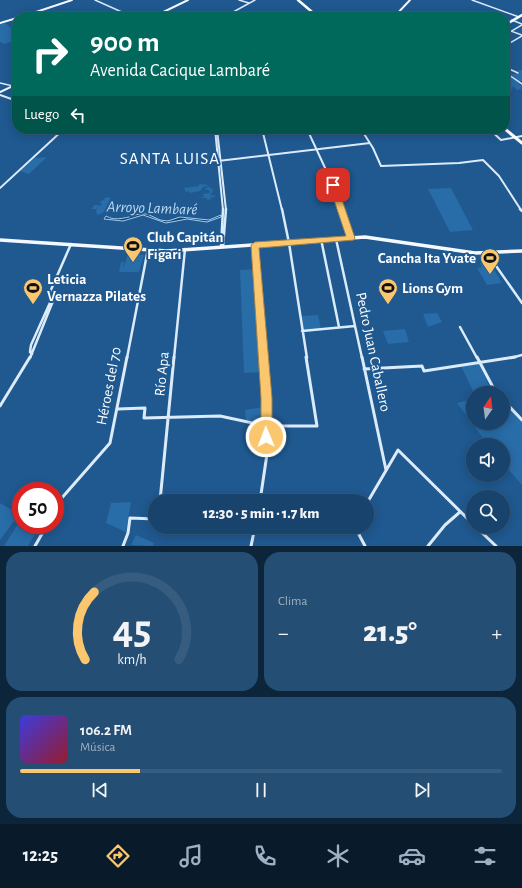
<!DOCTYPE html>
<html lang="es">
<head>
<meta charset="utf-8">
<style>
  :root { --surface:#17436c; --page:#244e74; --text:#f1f3f6; --muted:#9eb0c2; --line:#365c7f; --accent:#fbc76e }
  body { margin:0; font-family:"Alegreya Sans",sans-serif; background:var(--page); color:var(--text); height:100vh; display:flex; flex-direction:column; font-size:15px; white-space:nowrap }
  * { box-sizing:border-box; margin:0 }
  p { font-size:13px; color:var(--muted) }
  .icon { flex:none; width:22px; height:22px; fill:none; stroke:currentColor; stroke-width:2; stroke-linecap:round; stroke-linejoin:round }
  .map { position:relative; height:546px; overflow:hidden }
  .panel { display:flex; flex-direction:column; gap:6px; padding:6px; background:#0d253b; flex:1 }
  .panel>* { flex:none }
  .top-card { position:absolute; left:12px; top:12px; width:498px; height:122px; border-radius:16px; box-shadow:0 2px 10px #0003,0 0 0 1px var(--line); background:#00695c; color:#fff; overflow:hidden }
  .needle { width:26px; rotate:14deg }
  .fabs { position:absolute; left:466px; top:386px; display:grid; gap:8px }
  .fabs a { display:grid; place-items:center; width:44px; height:44px; border-radius:50%; background:var(--surface); box-shadow:0 2px 10px #0003,0 0 0 1px var(--line); font-size:20px }
  .speed { position:absolute; left:12px; top:482px; display:flex; gap:8px; font-size:20px; font-weight:700; text-align:center }
  .speed>* { display:grid; place-content:center; width:52px; height:52px; border-radius:50%; background:var(--surface); box-shadow:0 2px 10px #0003,0 0 0 1px var(--line); line-height:1 }
  .speed .limit { border:6px solid #d22; background:#fff; color:#111 }
  .pin { position:absolute; display:grid; place-items:center; width:34px; height:34px; color:#fff; margin:-17px; border-radius:8px; box-shadow:0 2px 6px #0006 }
  .me { position:absolute; width:44px; margin:-22px; rotate:359deg; stroke-linejoin:round; filter:drop-shadow(0 0 3px #0008) }
  .turn { display:flex; align-items:center; gap:14px; height:84px; padding:0 12px; font-size:18px }
  .turn .icon { width:52px; height:52px; stroke-width:2.5 }
  .turn b { display:block; font-size:28px; line-height:34px }
  .then { display:flex; align-items:center; height:38px; padding:0 12px; background:#0003; gap:8px; font-size:15px }
  .big { font-size:30px; font-weight:800; line-height:1.1 }
  .panel .widget { flex:1; display:flex; flex-direction:column; justify-content:center; gap:6px; min-width:0; padding:0 14px; border-radius:16px; background:var(--page) }
  .panel .dial { align-items:center; gap:0 }
  .dial svg { height:104px; overflow:visible; fill:none; stroke:var(--line); stroke-width:7; stroke-linecap:round; text-anchor:middle }
  .dial text { fill:var(--text); stroke:none }
  .song { display:flex; align-items:center; gap:12px }
  .cover { width:48px; height:48px; border-radius:6px; background:linear-gradient(135deg,hsl(240 70% 55%),hsl(350 70% 35%)) }
  .played { height:4px; border-radius:2px; background:linear-gradient(90deg,var(--accent) 25%,var(--line) 25%) }
  .keys { display:flex; justify-content:space-around; direction:ltr }
  .heat { display:flex; justify-content:space-between; align-items:center; font-size:22px; direction:ltr }
  .panel .tiles { flex:1; display:grid; gap:6px; grid-template-columns:1fr 1fr }
  .widget:last-child { grid-column:span 2 }
  .trip { position:absolute; left:148px; top:494px; width:226px; height:40px; border-radius:20px; background:var(--surface); box-shadow:0 2px 10px #0003,0 0 0 1px var(--line); font-weight:800; line-height:40px; text-align:center }
  .tab-bar { display:flex; height:64px; justify-content:space-around; align-items:center; background:#091b2b; color:var(--muted) }
  .tab-bar .icon { width:28px; height:28px }
  .tab-bar .current { color:var(--accent) }
  .tab-bar b { font-size:18px; color:var(--text) }
  .map>svg:first-child { display:block }
  .green { fill:#286ca8 }
  .water { fill:#15426f; stroke:#a2ccef }
  .lines { fill:none; stroke-linecap:round; stroke-linejoin:round }
  .secondary-far3 { stroke:#dbebfa; stroke-width:1.5 }
  .secondary-far2 { stroke:#dbebfa; stroke-width:2 }
  .secondary-far1 { stroke:#dbebfa; stroke-width:2.5 }
  .secondary { stroke:#dbebfa; stroke-width:3 }
  .primary-far1 { stroke:#f5f9ff; stroke-width:2 }
  .primary { stroke:#f5f9ff; stroke-width:3.5 }
  .highway-far1 { stroke:#fff; stroke-width:2.5 }
  .highway { stroke:#fff; stroke-width:3 }
  .route { fill:#fbc76e; stroke:#a38148 }
  .labels { text-anchor:middle; dominant-baseline:central; stroke-width:4; stroke-linejoin:round; paint-order:stroke }
  .poi-label { font-size:15px; font-weight:bold; fill:#fff; stroke:#1f5990; text-anchor:start }
  .street-label { font-size:15px; fill:#fff; stroke:#1f5990 }
  .water-label { font-size:16px; font-style:italic; fill:#bad9f4; stroke:#1f5990 }
  .quarter-label { font-size:17px; letter-spacing:1px; fill:#fff; stroke:#1f5990 }
</style>
</head>
<body>
<div class="map">
<svg width="522" height="546" viewBox="0 0 522 546">
  <rect width="100%" height="100%" fill="#1f5990"/>
  <path class="green" d="M5 23 12 28 17 26V40L4 44 0 42V24Z
    M522 70V81H518L521 83 518 85H522L521 89 517 90 513 86V87L511 88 513 90 508 91 505 89V78H512L510 75 520 72 515 71Z
    M47 157 29 174 20 171 35 158Z
    M199 184 209 185 206 186 216 190 211 189 213 191 210 195 217 196 209 198 212 199 204 201 208 199 207 198H198L204 197 203 194 210 193 209 190 204 189 208 187 204 186 200 191 190 193 189 191 186 192 184 188 199 186Z
    M451 188 473 230H472L450 232 428 189Z
    M107 197 111 198 109 200 112 203 108 210 98 215 96 212 97 207 96 209H92L94 205H98V206L102 205 100 202Z
    M128 254 144 255 139 272H119L121 262H124L123 269Z
    M488 262 491 266H489H492L502 283 487 285 477 268 482 267 480 263Z
    M255 269 262 372 244 373 240 270Z
    M437 313 442 322 428 327 423 314Z
    M318 315 321 329 303 330 301 316Z
    M405 329 409 342 388 344 383 331Z
    M479 363 488 384 495 393H474L461 366Z
    M473 399V423H503V402L522 422V485L503 463V445H488L457 403Z
    M263 407 264 424 246 420 245 410Z
    M131 502 126 532 106 523 111 503Z
    M0 503 19 514 0 540Z
    M21 519V525H40L28 546H4Z
    M136 535 154 543 153 546 131 545Z"/>
  <path class="water" d="M139 214H147L160 220 168 221 180 217 209 220 221 215V217L207 222 187 219 166 223 143 215 123 221 104 219 106 216C115 222 129 217 139 214Z"/>
  <g class="lines">
    <path class="secondary-far3" d="M95 0 133 17
      M239 0 249 3
      M472 0 519 17
      M397 14 409 17
      M224 17 255 0
      M512 20 522 24
      M505 29 522 35
      M505 35 522 25
      M505 46 522 36
      M505 67 518 73
      M509 75 522 84
      M0 83 13 86"/>
    <path class="secondary-far2" d="M0 95 17 101
      M215 129 223 210
      M217 129 226 210
      M262 129 282 210
      M307 129 333 185 341 210
      M361 129 373 148 381 166 459 163 483 160 499 176 521 210
      M489 129 501 140 522 136
      M218 161 370 143
      M0 188 64 129"/>
    <path class="secondary-far1" d="M282 209 289 243 307 358
      M341 209 351 238
      M520 209 522 211
      M321 239 339 327
      M336 239 362 358
      M255 244 263 358
      M221 247 223 209
      M223 247 226 209
      M487 253 522 303
      M460 327 477 358
      M302 331 355 326
      M32 354 30 352 31 345 53 296 52 294
      M30 358 55 296 50 292 71 244
      M127 358 148 249
      M174 358 185 249
      M511 358 522 355"/>
    <path class="secondary" d="M362 357 386 470
      M477 357 496 393
      M364 369 422 366 424 371 515 357
      M503 400 522 420
      M0 406 30 357
      M118 409 145 408 144 418 220 416 266 426H317L306 357
      M160 501 174 357
      M260 501 267 454 263 357
      M367 503 398 450 473 524
      M55 509 60 500 110 443 127 357
      M355 527 365 546
      M476 527 496 546
      M35 546 47 525
      M123 546 128 533 130 518 155 519
      M251 546 255 527
      M428 546 445 525 460 512"/>
    <path class="primary-far1" d="M21 17 72 0
      M153 17 188 0
      M394 17 410 0
      M0 23 17 18
      M0 92 17 84"/>
    <path class="primary" d="M0 240 167 251 365 237 475 253 522 251"/>
    <path class="highway-far1" d="M298 0 318 17
      M505 25 522 15"/>
    <path class="highway" d="M505 129 522 143"/>
  </g>
  <path class="route" d="M333 182 337 185 355 238 354 240 259 248 272 398V437L271 440 266 442 262 440 261 437V398L251 245 255 242 346 236 329 185Z"/>
  <defs>
    <g id="stadium-pin" transform="scale(1)"><path d="M0 17L-7.5 6A9.5 9.5 0 1 1 7.5 6Z" fill="#fbc76e" stroke="#1f5990"/><path d="M0-5a6.5 5 0 1 0 0 10a6.5 5 0 1 0 0-10ZM-3.5-1.8h7v3.6h-7Z" fill="#111"/></g>
  </defs>
  <g fill-rule="evenodd">
    <use href="#stadium-pin" x="133" y="246"/>
    <use href="#stadium-pin" x="490" y="258"/>
    <use href="#stadium-pin" x="33" y="288"/>
    <use href="#stadium-pin" x="388" y="288"/>
  </g>
  <g class="labels">
    <g class="poi-label">
      <text x="147" y="237">Club Capitán<tspan x="147" dy="17">Figari</tspan></text>
      <text x="476" y="258" text-anchor="end">Cancha Ita Yvate</text>
      <text x="47" y="279">Leticia<tspan x="47" dy="17">Vernazza Pilates</tspan></text>
      <text x="402" y="288">Lions Gym</text>
    </g>
    <g class="street-label">
      <text transform="translate(373 352) rotate(78)">Pedro Juan Caballero</text>
      <text transform="translate(162 374) rotate(-84)">Río Apa</text>
      <text transform="translate(109 386) rotate(-79)">Héroes del 70</text>
    </g>
    <g class="water-label">
      <text transform="translate(152 208) rotate(2)">Arroyo Lambaré</text>
    </g>
    <g class="quarter-label">
      <text x="170" y="158">SANTA LUISA</text>
    </g>
  </g>
</svg>
<div class="fabs">
<a><svg class="needle" viewBox="-14 -14 28 28"><path d="M0-13l5 13h-10z" fill="#e53935"/><path d="M0 13l5-13h-10z" fill="#9eb0c2"/></svg></a>
<a><svg class="icon" aria-label="sound" viewBox="0 0 24 24"><path d="M4 9h4l5-4v14l-5-4H4zM17 9q2 3 0 6"/></svg></a>
<a><svg class="icon" aria-label="search" viewBox="0 0 24 24"><circle cx="10" cy="10" r="6"/><path d="M15 15l6 6"/></svg></a>
</div>
<div class="speed"><div class="limit">50</div></div>
<div class="pin" style="left:333px;top:185px;background:#d93025"><svg class="icon" aria-label="arrive" viewBox="0 0 24 24"><path d="M6 21V4h12l-3 4 3 4H6"/></svg></div>
<svg class="me" style="left:266px;top:437px" viewBox="-20 -20 40 40"><circle r="17" fill="#fbc76e" stroke="#fff" stroke-width="3"/><path d="M0-11L8 9 0 5-8 9z" fill="#fff"/></svg>
<div class="trip">12:30 · 5 min · 1.7 km</div>
<div class="top-card">
<div class="turn"><svg class="icon" aria-label="right" viewBox="0 0 24 24"><path d="M7 20v-9h11M14 6l5 5-5 5"/></svg><div><b>900 m</b>Avenida Cacique Lambaré</div></div>
<div class="then">Luego<svg class="icon" aria-label="left" viewBox="0 0 24 24"><path d="M17 20v-9H6M10 6l-5 5 5 5"/></svg></div>
</div>
</div>
<section class="panel">
<div class="tiles">
<div class="widget dial"><svg viewBox="0 0 100 80">
<path d="M14 69A42 42 0 1 1 86 69"/>
<path d="M14 69A42 42 0 0 1 21 17" stroke="#fbc76e"/>
<text x="50" y="56" font-size="32" font-weight="700">45</text>
<text x="50" y="72" font-size="11">km/h</text>
</svg></div>
<div class="widget"><p>Clima</p>
<div class="heat"><a>−</a><b class="big">21.5°</b><a>+</a></div>
</div>
<div class="widget">
<div class="song"><i class="cover"></i><div><b>106.2 FM</b><p>Música</p></div></div>
<div class="played"></div>
<div class="keys"><svg class="icon" aria-label="previous" viewBox="0 0 24 24"><path d="M18 5L8 12l10 7zM5 5v14"/></svg><svg class="icon" aria-label="pause" viewBox="0 0 24 24"><path d="M8 5v14M16 5v14"/></svg><svg class="icon" aria-label="next" viewBox="0 0 24 24"><path d="M6 5l10 7-10 7zM19 5v14"/></svg></div>
</div>
</div>
</section>
<nav class="tab-bar">
<b>12:25</b>
<svg class="icon current" aria-label="directions" viewBox="0 0 24 24"><path d="M12 3l9 9-9 9-9-9zM9 14v-3h6M13 9l2 2-2 2"/></svg>
<svg class="icon" aria-label="music" viewBox="0 0 24 24"><path d="M9 18V5l10-2v13"/><circle cx="6" cy="18" r="3"/><circle cx="16" cy="16" r="3"/></svg>
<svg class="icon" aria-label="phone" viewBox="0 0 24 24"><path d="M5 4h4l2 5-3 2q2 4 5 5l2-3 5 2v4C11 20 4 13 5 4z"/></svg>
<svg class="icon" aria-label="climate" viewBox="0 0 24 24"><path d="M12 3v18M4 7l16 10M4 17L20 7"/></svg>
<svg class="icon" aria-label="car" viewBox="0 0 24 24"><path d="M5 17H2v-5l4-1 3-4h7l3 4 3 1v5h-3M9 17h6M6 11h13"/><circle cx="7" cy="17" r="2"/><circle cx="17" cy="17" r="2"/></svg>
<svg class="icon" aria-label="filters" viewBox="0 0 24 24"><path d="M4 7h16M4 17h16"/><circle cx="9" cy="7" r="2"/><circle cx="15" cy="17" r="2"/></svg>
</nav>
</body>
</html>
